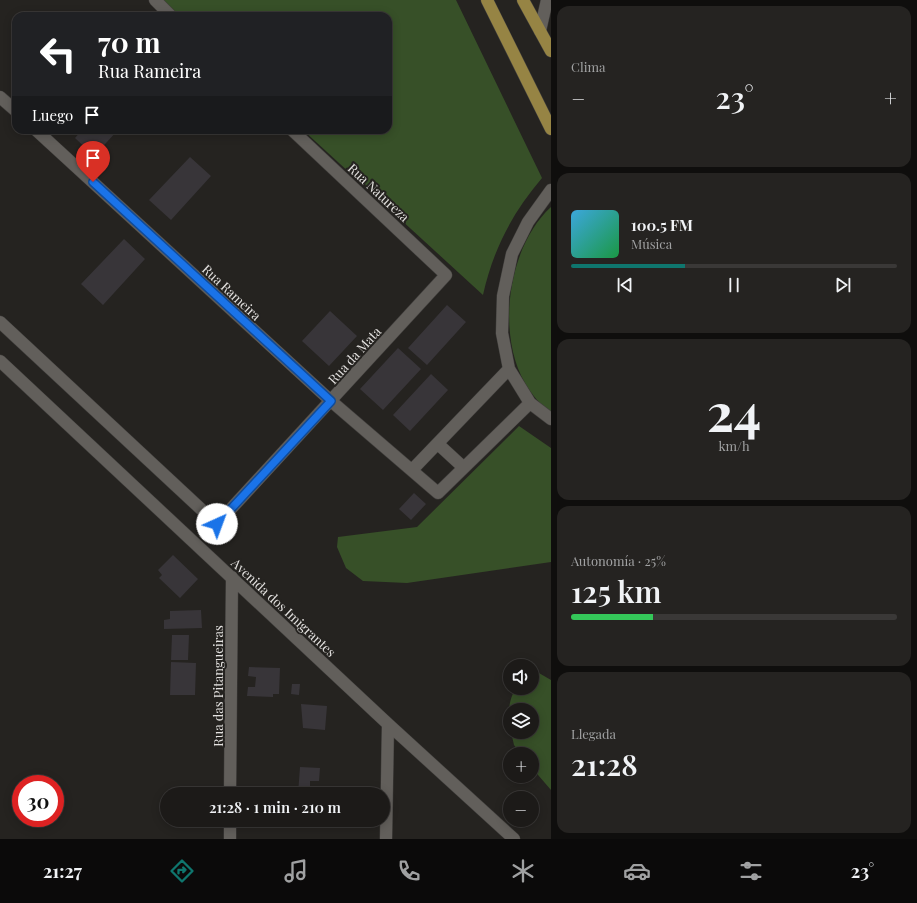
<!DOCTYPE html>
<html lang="es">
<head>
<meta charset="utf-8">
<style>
  :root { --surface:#1c1a18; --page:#252321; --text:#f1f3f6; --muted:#a0a1a2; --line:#3a3837; --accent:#0f766e }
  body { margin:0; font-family:"Playfair Display",serif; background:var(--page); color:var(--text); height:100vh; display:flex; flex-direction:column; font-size:15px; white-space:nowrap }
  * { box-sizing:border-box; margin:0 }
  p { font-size:13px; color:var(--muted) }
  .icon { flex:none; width:22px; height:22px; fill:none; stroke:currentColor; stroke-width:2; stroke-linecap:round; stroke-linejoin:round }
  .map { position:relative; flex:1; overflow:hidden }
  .side { display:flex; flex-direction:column; gap:6px; padding:6px; background:#0f0e0d; width:366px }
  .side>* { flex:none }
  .banner { position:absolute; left:12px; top:12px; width:380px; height:122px; border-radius:12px; box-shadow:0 2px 10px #0003,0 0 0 1px var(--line); background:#202124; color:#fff; overflow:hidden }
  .buttons { position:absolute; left:503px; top:659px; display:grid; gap:8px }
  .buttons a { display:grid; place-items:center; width:36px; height:36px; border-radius:50%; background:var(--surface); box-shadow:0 2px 10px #0003,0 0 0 1px var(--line); font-size:20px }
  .speed { position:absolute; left:12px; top:775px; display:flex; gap:8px; font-size:20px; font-weight:700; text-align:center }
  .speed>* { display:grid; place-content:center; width:52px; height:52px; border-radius:50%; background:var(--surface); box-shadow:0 2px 10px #0003,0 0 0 1px var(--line); line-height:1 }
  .speed .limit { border:6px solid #d22; background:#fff; color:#111 }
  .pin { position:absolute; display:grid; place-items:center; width:34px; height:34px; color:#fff; margin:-41px -17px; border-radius:50% 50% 50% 0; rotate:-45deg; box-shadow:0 0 4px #0007 }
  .pin .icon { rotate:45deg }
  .me { position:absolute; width:44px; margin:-22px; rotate:43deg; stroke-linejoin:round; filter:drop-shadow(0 0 3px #0008) }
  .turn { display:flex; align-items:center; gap:14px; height:84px; padding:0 20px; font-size:18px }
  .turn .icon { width:52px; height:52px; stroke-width:2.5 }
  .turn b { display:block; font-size:28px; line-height:34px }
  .then { display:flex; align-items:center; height:38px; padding:0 20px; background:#0003; gap:8px; font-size:15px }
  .big { font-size:30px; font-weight:600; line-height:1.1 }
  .side .widget { flex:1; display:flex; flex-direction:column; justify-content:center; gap:6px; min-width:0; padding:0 14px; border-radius:12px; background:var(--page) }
  .side .dial { align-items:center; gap:0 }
  .dial b { font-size:52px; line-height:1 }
  .song { display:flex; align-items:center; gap:12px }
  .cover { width:48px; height:48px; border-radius:6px; background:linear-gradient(135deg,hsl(200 70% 55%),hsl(140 70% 35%)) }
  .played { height:4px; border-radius:2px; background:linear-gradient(90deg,var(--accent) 35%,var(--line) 35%) }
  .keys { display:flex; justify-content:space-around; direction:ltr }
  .heat { display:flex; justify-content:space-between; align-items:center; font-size:22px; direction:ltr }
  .charge { height:6px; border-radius:3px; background:linear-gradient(90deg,#34c759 25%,var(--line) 0) }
  .trip { position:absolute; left:160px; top:787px; width:230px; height:40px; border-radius:20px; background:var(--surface); box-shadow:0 2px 10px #0003,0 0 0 1px var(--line); font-weight:600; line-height:40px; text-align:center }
  .menu { display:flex; height:64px; justify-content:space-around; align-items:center; background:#0b0a0a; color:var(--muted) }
  .menu .icon { width:28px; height:28px }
  .menu .current { color:var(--accent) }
  .menu b { font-size:18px; color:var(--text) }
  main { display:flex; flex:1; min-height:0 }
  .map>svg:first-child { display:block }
  .forest { fill:#375028 }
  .building { fill:#383539 }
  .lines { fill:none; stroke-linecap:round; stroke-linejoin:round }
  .minor-casing { stroke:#413f3d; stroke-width:13 }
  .major-casing { stroke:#413f3d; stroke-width:13 }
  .minor { stroke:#625f5b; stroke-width:12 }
  .major { stroke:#968444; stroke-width:12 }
  .route-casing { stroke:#114b97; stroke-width:10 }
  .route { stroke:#1a73e8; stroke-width:7 }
  .labels { text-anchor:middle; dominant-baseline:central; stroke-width:4; stroke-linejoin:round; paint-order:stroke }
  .street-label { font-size:13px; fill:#e4e2e0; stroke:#252320 }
</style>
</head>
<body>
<main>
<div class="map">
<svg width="551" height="839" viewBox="0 0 551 839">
  <rect width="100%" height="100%" fill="#252320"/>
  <path class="forest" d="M161 0H456L542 178C512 213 493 250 483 295L303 130H388V16H178Z
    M551 207V413C541 405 531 394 525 383 496 333 508 246 551 207Z
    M519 426 551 448V562L407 583 363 581 346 568 337 547 338 537 417 527Z
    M532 669 551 680V790L532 768V754H521L514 745 511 732H532V710H510V728C507 716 509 698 516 688H532Z"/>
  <path class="building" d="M82 130H118L94 156 75 138Z
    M190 157 211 176 171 220 149 200Z
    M124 239 145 259 103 305 81 284Z
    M447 305 466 322 427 365 408 348Z
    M330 311 357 336 329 366 302 341Z
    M398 348 421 369 383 410 360 389Z
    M431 374 448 390 410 431 393 415Z
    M414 493 426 504 411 520 399 509Z
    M173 555 198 579 180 598 159 578 162 575 158 570Z
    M201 610 202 628 164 629V620L170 619V611Z
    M172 635H189L188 660H171Z
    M171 662 196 663 195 695H170Z
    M249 667 280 668 279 694H273V697L247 696 248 687H255L256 677 248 676Z
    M292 684H300L299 695 291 694Z
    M301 704 327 706 325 730 303 728Z
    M300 767 320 768 319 781H310V794H298Z"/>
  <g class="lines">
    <g class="minor-casing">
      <path id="minor" d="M155 0 171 16
        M540 31 547 0
        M0 97 16 111
        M36 130 331 401 438 493 530 403
        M551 190 528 222 512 254 503 296 502 333 509 369 530 403 551 419
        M0 322 217 524 446 275 292 130
        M0 361 388 724 514 839
        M438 444 463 467
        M412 470 509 369
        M230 794 232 577
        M230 839V820
        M386 839 388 724"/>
    </g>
    <g class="major-casing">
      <path id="major" d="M487 0 551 129
        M523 0 551 51"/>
    </g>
    <use href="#minor" class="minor"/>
    <use href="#major" class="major"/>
  </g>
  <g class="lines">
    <g class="route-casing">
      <path id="route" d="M93 182 331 401 217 524"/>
    </g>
    <use href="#route" class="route"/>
  </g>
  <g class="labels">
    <g class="street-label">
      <text transform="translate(379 192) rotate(43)">Rua Natureza</text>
      <text transform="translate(232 292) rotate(43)">Rua Rameira</text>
      <text transform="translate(354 355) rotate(-48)">Rua da Mata</text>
      <text transform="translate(284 607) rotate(43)">Avenida dos Imigrantes</text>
      <text transform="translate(217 686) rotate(-90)">Rua das Pitangueiras</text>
    </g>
  </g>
</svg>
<div class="buttons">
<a><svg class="icon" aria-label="sound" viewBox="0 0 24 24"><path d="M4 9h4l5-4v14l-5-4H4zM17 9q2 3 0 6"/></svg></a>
<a><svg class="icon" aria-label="layers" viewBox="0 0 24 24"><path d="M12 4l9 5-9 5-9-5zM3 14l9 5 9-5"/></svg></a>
<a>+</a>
<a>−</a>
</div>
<div class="speed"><div class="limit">30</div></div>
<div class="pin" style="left:93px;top:182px;background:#d93025"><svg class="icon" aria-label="arrive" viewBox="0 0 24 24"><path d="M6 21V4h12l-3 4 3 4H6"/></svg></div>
<svg class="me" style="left:217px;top:524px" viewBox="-20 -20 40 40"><circle r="19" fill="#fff"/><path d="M0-13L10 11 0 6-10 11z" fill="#1a73e8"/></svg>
<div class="trip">21:28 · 1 min · 210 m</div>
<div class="banner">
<div class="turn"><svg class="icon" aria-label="left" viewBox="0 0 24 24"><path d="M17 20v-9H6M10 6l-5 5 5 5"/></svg><div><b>70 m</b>Rua Rameira</div></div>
<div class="then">Luego<svg class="icon" aria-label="arrive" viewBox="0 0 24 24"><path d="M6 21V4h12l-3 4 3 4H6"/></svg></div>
</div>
</div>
<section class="side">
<div class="widget"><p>Clima</p>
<div class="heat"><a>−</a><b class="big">23°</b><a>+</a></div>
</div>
<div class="widget">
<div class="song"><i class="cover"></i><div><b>100.5 FM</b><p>Música</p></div></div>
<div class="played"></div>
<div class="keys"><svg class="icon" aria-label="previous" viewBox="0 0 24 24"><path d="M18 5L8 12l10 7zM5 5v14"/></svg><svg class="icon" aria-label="pause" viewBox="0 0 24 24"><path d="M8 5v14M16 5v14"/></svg><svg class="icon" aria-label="next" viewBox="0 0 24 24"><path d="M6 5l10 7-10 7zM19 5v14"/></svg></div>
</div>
<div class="widget dial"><b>24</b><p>km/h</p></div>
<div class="widget"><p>Autonomía · 25%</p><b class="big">125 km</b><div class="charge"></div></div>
<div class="widget"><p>Llegada</p><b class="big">21:28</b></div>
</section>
</main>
<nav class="menu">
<b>21:27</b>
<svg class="icon current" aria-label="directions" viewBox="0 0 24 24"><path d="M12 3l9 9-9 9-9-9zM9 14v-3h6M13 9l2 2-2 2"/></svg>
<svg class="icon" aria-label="music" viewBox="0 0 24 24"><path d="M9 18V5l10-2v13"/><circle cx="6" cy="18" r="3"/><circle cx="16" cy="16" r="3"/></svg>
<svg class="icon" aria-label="phone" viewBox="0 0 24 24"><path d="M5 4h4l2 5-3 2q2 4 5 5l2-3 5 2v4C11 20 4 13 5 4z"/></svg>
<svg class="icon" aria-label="climate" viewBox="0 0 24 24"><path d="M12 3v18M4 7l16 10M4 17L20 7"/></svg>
<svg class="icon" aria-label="car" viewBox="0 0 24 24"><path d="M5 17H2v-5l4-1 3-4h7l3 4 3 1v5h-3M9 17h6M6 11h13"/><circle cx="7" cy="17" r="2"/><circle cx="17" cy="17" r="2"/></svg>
<svg class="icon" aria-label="filters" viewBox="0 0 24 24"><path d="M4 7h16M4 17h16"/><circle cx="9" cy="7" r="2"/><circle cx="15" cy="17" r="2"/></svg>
<b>23°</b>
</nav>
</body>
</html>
